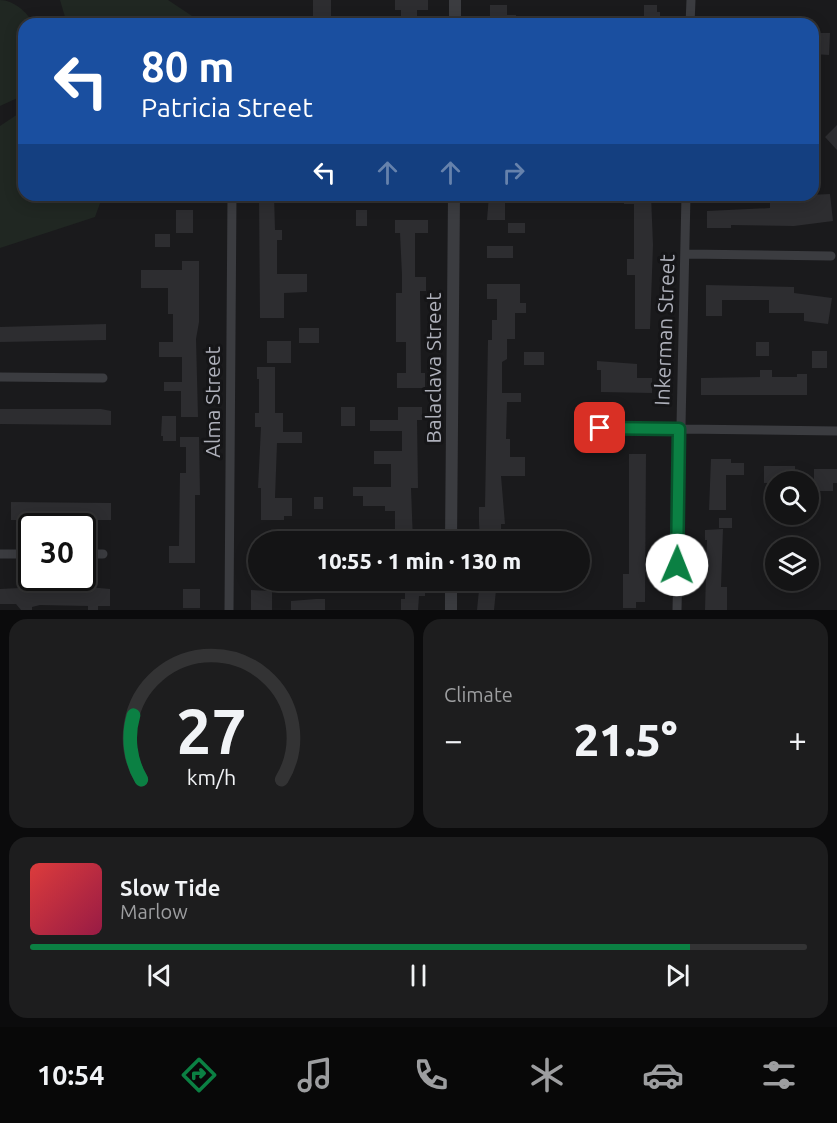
<!DOCTYPE html>
<html lang="en">
<head>
<meta charset="utf-8">
<style>
  :root { --surface:#141415; --page:#1d1d1e; --text:#f1f3f6; --muted:#9d9ea0; --line:#333334; --accent:#0b8043 }
  body { margin:0; font-family:Ubuntu,sans-serif; background:var(--page); color:var(--text); height:100vh; display:flex; flex-direction:column; font-size:22px; white-space:nowrap }
  * { box-sizing:border-box; margin:0 }
  p { font-size:20px; color:var(--muted) }
  .icon { flex:none; width:33px; height:33px; fill:none; stroke:currentColor; stroke-width:2; stroke-linecap:round; stroke-linejoin:round }
  .map { position:relative; height:610px; overflow:hidden }
  .details { display:flex; flex-direction:column; gap:9px; padding:9px; background:#0b0b0c; flex:1 }
  .details>* { flex:none }
  .top-card { position:absolute; left:18px; top:18px; width:801px; height:183px; border-radius:18px; box-shadow:0 3px 15px #0003,0 0 0 2px var(--line); background:#1a4fa0; color:#fff; overflow:hidden }
  .buttons { position:absolute; left:765px; top:471px; display:grid; gap:12px }
  .buttons a { display:grid; place-items:center; width:54px; height:54px; border-radius:50%; background:var(--surface); box-shadow:0 3px 15px #0003,0 0 0 2px var(--line); font-size:30px }
  .speed { position:absolute; left:18px; top:513px; display:flex; gap:12px; font-size:30px; font-weight:700; text-align:center }
  .speed>* { display:grid; place-content:center; width:78px; height:78px; border-radius:50%; background:var(--surface); box-shadow:0 3px 15px #0003,0 0 0 2px var(--line); line-height:1 }
  .speed .limit { border:3px solid #111; border-radius:9px; background:#fff; color:#111 }
  .pin { position:absolute; display:grid; place-items:center; width:51px; height:51px; color:#fff; margin:-26px; border-radius:12px; box-shadow:0 3px 9px #0006 }
  .me { position:absolute; width:66px; margin:-33px; rotate:1deg; stroke-linejoin:round; filter:drop-shadow(0 0 4px #0008) }
  .turn { display:flex; align-items:center; gap:21px; height:126px; padding:0 24px; font-size:27px }
  .turn .icon { width:78px; height:78px; stroke-width:2.5 }
  .turn b { display:block; font-size:42px; line-height:51px }
  .lanes { display:flex; align-items:center; height:57px; padding:0 24px; background:#0003; justify-content:center; gap:30px; direction:ltr }
  .lanes .off { opacity:.35 }
  .big { font-size:45px; font-weight:800; line-height:1.1 }
  .details .widget { flex:1; display:flex; flex-direction:column; justify-content:center; gap:9px; min-width:0; padding:0 21px; border-radius:18px; background:var(--page) }
  .details .dial { align-items:center; gap:0 }
  .dial svg { height:156px; overflow:visible; fill:none; stroke:var(--line); stroke-width:7; stroke-linecap:round; text-anchor:middle }
  .dial text { fill:var(--text); stroke:none }
  .song { display:flex; align-items:center; gap:18px }
  .cover { width:72px; height:72px; border-radius:9px; background:linear-gradient(135deg,hsl(0 70% 55%),hsl(340 70% 35%)) }
  .played { height:6px; border-radius:3px; background:linear-gradient(90deg,var(--accent) 85%,var(--line) 85%) }
  .keys { display:flex; justify-content:space-around; direction:ltr }
  .heat { display:flex; justify-content:space-between; align-items:center; font-size:33px; direction:ltr }
  .details .tiles { flex:1; display:grid; gap:9px; grid-template-columns:1fr 1fr }
  .widget:last-child { grid-column:span 2 }
  .trip { position:absolute; left:248px; top:531px; width:342px; height:60px; border-radius:30px; background:var(--surface); box-shadow:0 3px 15px #0003,0 0 0 2px var(--line); font-weight:800; line-height:60px; text-align:center }
  .tabs { display:flex; height:96px; justify-content:space-around; align-items:center; background:#080808; color:var(--muted) }
  .tabs .icon { width:42px; height:42px }
  .tabs .current { color:var(--accent) }
  .tabs b { font-size:27px; color:var(--text) }
  .map>svg:first-child { display:block }
  .green { fill:#202722 }
  .building { fill:#2d2d30 }
  .lines { fill:none; stroke-linecap:round; stroke-linejoin:round }
  .minor { stroke:#3b3c40; stroke-width:9 }
  .tertiary { stroke:#3b3c40; stroke-width:12 }
  .route-casing { stroke:#07532c; stroke-width:15 }
  .route { stroke:#0b8043; stroke-width:10 }
  .labels { text-anchor:middle; dominant-baseline:central; stroke-width:6; stroke-linejoin:round; paint-order:stroke }
  .street-label { font-size:21px; fill:#aeb0ba; stroke:#151517 }
</style>
</head>
<body>
<div class="map">
<svg width="837" height="610" viewBox="0 0 837 610">
  <rect width="100%" height="100%" fill="#1a1a1c"/>
  <path class="green" d="M0 0C13 0 28 12 33 24H24V95L0 106Z
    M60 0H168L204 24H67Z
    M24 110V195H103L95 217 0 248V126Z"/>
  <path class="building" d="M313 0H331V24H313Z
    M395 0H428V10H417V24H401V10H395Z
    M490 5H507V15H516V24H490Z
    M644 5H657V12H660V24H644Z
    M819 33H830L829 55 813 54V38H819Z
    M837 125V150L825 137Z
    M830 194 833 221 794 226 731 225V228H707V211L770 208V197Z
    M259 195H274L275 230H282V240H277V274H307V292L284 293V318H260Z
    M489 195H505V220H487Z
    M624 195H651L653 245 650 329H635V275H627V259H634V204H624Z
    M176 210H193V233H176Z
    M356 210H367V226H356Z
    M395 220H428V233H415V277H426V291H420L421 373H425V388H397V373H406V342H396V293H402V275L400 233H395Z
    M508 223H525V233H508Z
    M155 234H170V247H155Z
    M487 246H513V258H487Z
    M182 261H199V322L196 339 198 417H181V391H164V382H182V357H159V342H173V314H168V288H141V270H182Z
    M487 284H520V303H526V313H515V339H507V359L502 362V393H521V402H507L506 439H510V457H525V476H501L505 524H501V542H480L479 522V507H485L488 340H492V320H497V299H487Z
    M706 285 794 287V293L832 298 828 324 804 321V313H769V300H722V316H706Z
    M106 324V340L0 342V327Z
    M299 328H319V343H299Z
    M267 341H291V363H267Z
    M756 342H769V356H756Z
    M812 351H827V368H812Z
    M524 352H544V365H524Z
    M597 361 637 364V378H652V393L601 392V370H597Z
    M257 367H275V413H283V432H302V443H277L275 498H292V516H284V520H261V488H258L261 427H255V413H259V379H257Z
    M760 370H772V377H797V374H807V395H701V378L760 377Z
    M341 407H355V426H341Z
    M398 407H422V420H417L418 488H411L413 542H384V531H395V511H385V506H363V496H353V487H391V464H374V451H402V431H370V420H398Z
    M0 409H101L111 411V425L0 424Z
    M162 416H176V441H163V436H161Z
    M180 437H199L200 495H195V563H169V546H179L180 473H186V447H180Z
    M629 454H646L645 602H636V608H623V574H629Z
    M711 459H731V463H744V475H726V510H709Z
    M764 466H795V482L764 483Z
    M814 469H837V483H833V491H814Z
    M314 497H323V509H314Z
    M11 502 111 503V520H11Z
    M719 518H732V528H719Z
    M723 529 721 587H727V610H705L707 540H705V530Z
    M405 580 425 581V596H419L418 610H401V599H405Z
    M480 580H497L494 610H477Z
    M40 587V590L88 589V587L110 589V606H98V610H88V606L40 605 32 607V610H21L16 604H0V589Z
    M183 589H200V608H183Z
    M251 590 272 591V610H251Z
    M316 599H325V610H291V601Z"/>
  <g class="lines">
    <path class="minor" d="M690 24 691 0
      M685 254 831 256
      M0 377 103 378
      M600 428 837 431
      M0 554H32
      M82 554H103
      M229 610 232 195
      M677 610 686 195"/>
    <path class="tertiary" d="M455 24V0
      M451 542 454 195
      M451 610V580"/>
  </g>
  <g class="lines">
    <g class="route-casing">
      <path id="route" d="M600 428 679 429 677 565"/>
    </g>
    <use href="#route" class="route"/>
  </g>
  <g class="labels">
    <g class="street-label">
      <text transform="translate(664 330) rotate(-88)">Inkerman Street</text>
      <text transform="translate(433 368) rotate(-90)">Balaclava Street</text>
      <text transform="translate(212 402) rotate(-90)">Alma Street</text>
    </g>
  </g>
</svg>
<div class="buttons">
<a><svg class="icon" aria-label="search" viewBox="0 0 24 24"><circle cx="10" cy="10" r="6"/><path d="M15 15l6 6"/></svg></a>
<a><svg class="icon" aria-label="layers" viewBox="0 0 24 24"><path d="M12 4l9 5-9 5-9-5zM3 14l9 5 9-5"/></svg></a>
</div>
<div class="speed"><div class="limit">30</div></div>
<div class="pin" style="left:600px;top:428px;background:#d93025"><svg class="icon" aria-label="arrive" viewBox="0 0 24 24"><path d="M6 21V4h12l-3 4 3 4H6"/></svg></div>
<svg class="me" style="left:677px;top:565px" viewBox="-20 -20 40 40"><circle r="19" fill="#fff"/><path d="M0-13L10 11 0 6-10 11z" fill="#0b8043"/></svg>
<div class="trip">10:55 · 1 min · 130 m</div>
<div class="top-card">
<div class="turn"><svg class="icon" aria-label="left" viewBox="0 0 24 24"><path d="M17 20v-9H6M10 6l-5 5 5 5"/></svg><div><b>80 m</b>Patricia Street</div></div>
<div class="lanes"><svg class="icon" aria-label="left" viewBox="0 0 24 24"><path d="M17 20v-9H6M10 6l-5 5 5 5"/></svg><svg class="icon off" aria-label="ahead" viewBox="0 0 24 24"><path d="M12 20V5M6 11l6-6 6 6"/></svg><svg class="icon off" aria-label="ahead" viewBox="0 0 24 24"><path d="M12 20V5M6 11l6-6 6 6"/></svg><svg class="icon off" aria-label="right" viewBox="0 0 24 24"><path d="M7 20v-9h11M14 6l5 5-5 5"/></svg></div>
</div>
</div>
<section class="details">
<div class="tiles">
<div class="widget dial"><svg viewBox="0 0 100 80">
<path d="M14 69A42 42 0 1 1 86 69"/>
<path d="M14 69A42 42 0 0 1 10 36" stroke="#0b8043"/>
<text x="50" y="56" font-size="32" font-weight="700">27</text>
<text x="50" y="72" font-size="11">km/h</text>
</svg></div>
<div class="widget"><p>Climate</p>
<div class="heat"><a>−</a><b class="big">21.5°</b><a>+</a></div>
</div>
<div class="widget">
<div class="song"><i class="cover"></i><div><b>Slow Tide</b><p>Marlow</p></div></div>
<div class="played"></div>
<div class="keys"><svg class="icon" aria-label="previous" viewBox="0 0 24 24"><path d="M18 5L8 12l10 7zM5 5v14"/></svg><svg class="icon" aria-label="pause" viewBox="0 0 24 24"><path d="M8 5v14M16 5v14"/></svg><svg class="icon" aria-label="next" viewBox="0 0 24 24"><path d="M6 5l10 7-10 7zM19 5v14"/></svg></div>
</div>
</div>
</section>
<nav class="tabs">
<b>10:54</b>
<svg class="icon current" aria-label="directions" viewBox="0 0 24 24"><path d="M12 3l9 9-9 9-9-9zM9 14v-3h6M13 9l2 2-2 2"/></svg>
<svg class="icon" aria-label="music" viewBox="0 0 24 24"><path d="M9 18V5l10-2v13"/><circle cx="6" cy="18" r="3"/><circle cx="16" cy="16" r="3"/></svg>
<svg class="icon" aria-label="phone" viewBox="0 0 24 24"><path d="M5 4h4l2 5-3 2q2 4 5 5l2-3 5 2v4C11 20 4 13 5 4z"/></svg>
<svg class="icon" aria-label="climate" viewBox="0 0 24 24"><path d="M12 3v18M4 7l16 10M4 17L20 7"/></svg>
<svg class="icon" aria-label="car" viewBox="0 0 24 24"><path d="M5 17H2v-5l4-1 3-4h7l3 4 3 1v5h-3M9 17h6M6 11h13"/><circle cx="7" cy="17" r="2"/><circle cx="17" cy="17" r="2"/></svg>
<svg class="icon" aria-label="filters" viewBox="0 0 24 24"><path d="M4 7h16M4 17h16"/><circle cx="9" cy="7" r="2"/><circle cx="15" cy="17" r="2"/></svg>
</nav>
</body>
</html>
